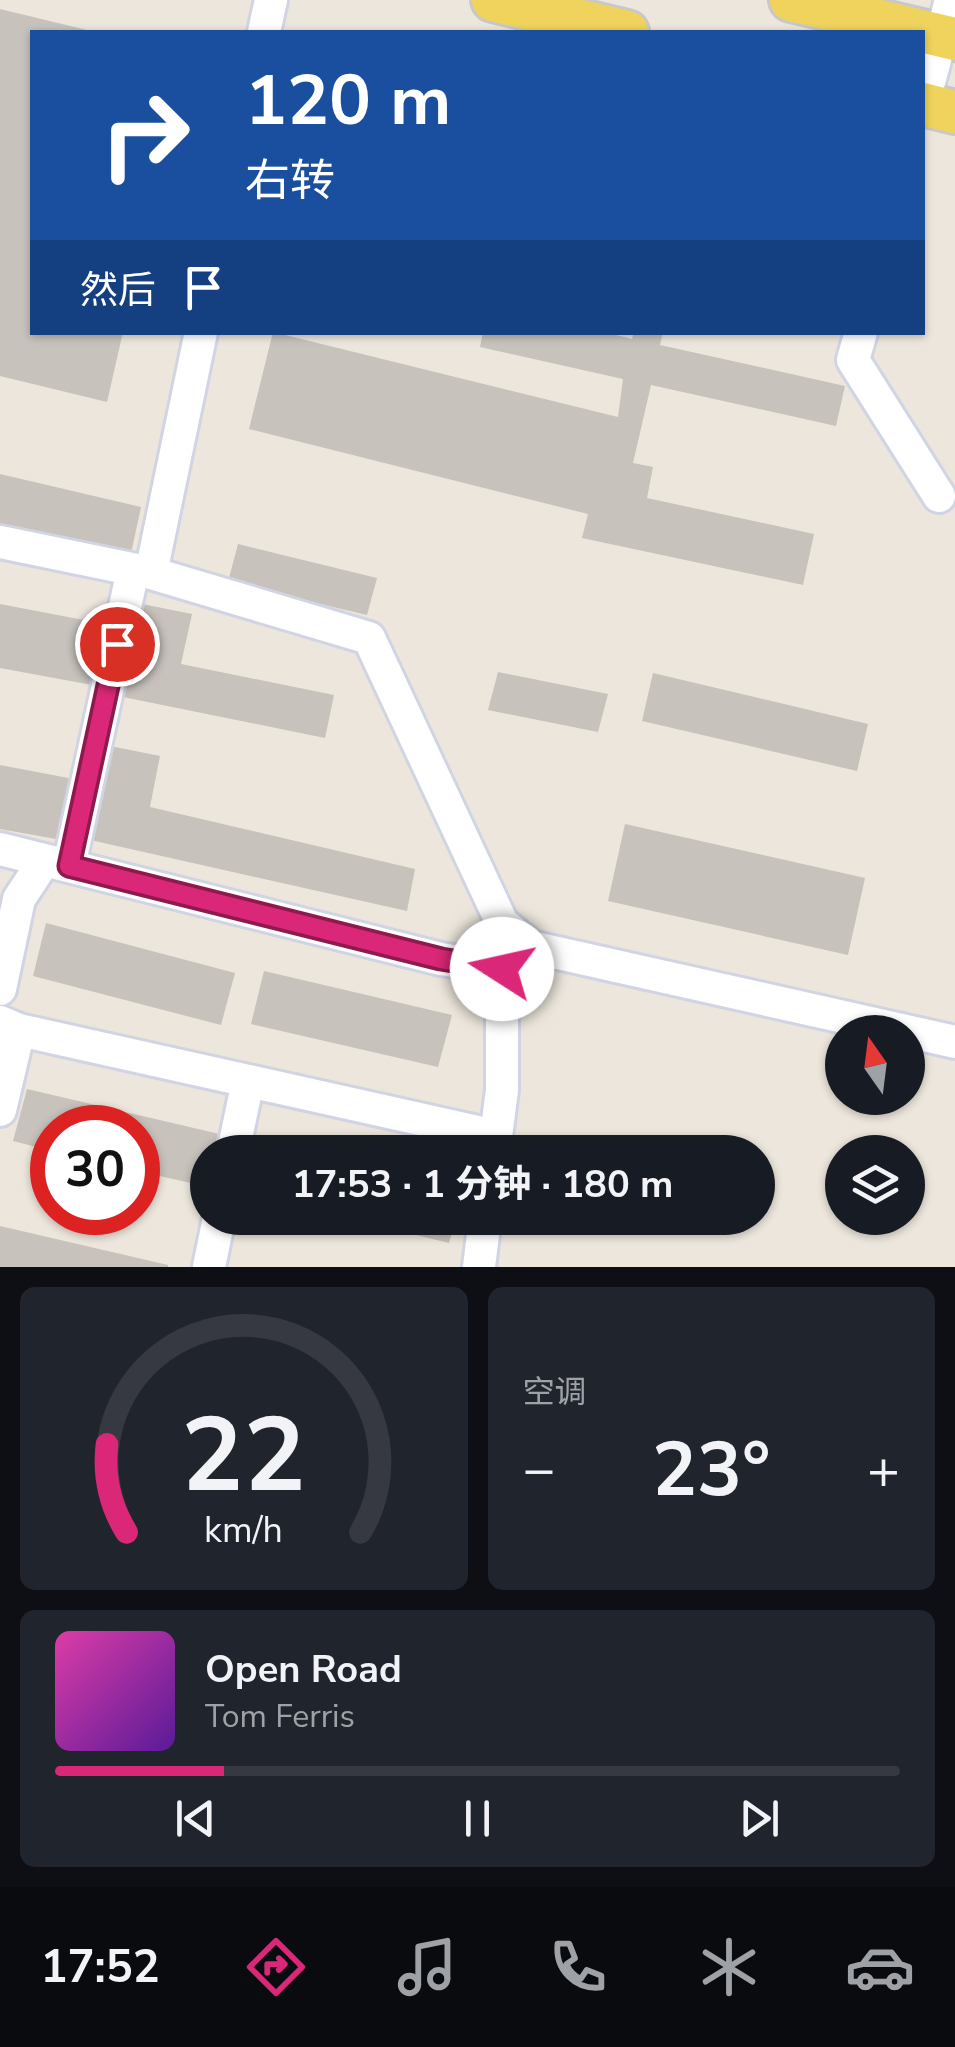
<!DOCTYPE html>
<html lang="zh">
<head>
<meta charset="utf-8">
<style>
  :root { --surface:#171b24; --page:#20242c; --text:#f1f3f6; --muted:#9ea1a6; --line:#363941; --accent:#db2777 }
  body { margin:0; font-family:"Nunito Sans","Noto Sans SC",sans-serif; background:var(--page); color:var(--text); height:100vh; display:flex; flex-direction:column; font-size:38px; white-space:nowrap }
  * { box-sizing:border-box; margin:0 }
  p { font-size:32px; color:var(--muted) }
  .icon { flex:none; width:55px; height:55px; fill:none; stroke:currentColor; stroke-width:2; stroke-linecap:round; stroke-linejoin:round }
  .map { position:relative; height:1267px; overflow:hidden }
  .details { display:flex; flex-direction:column; gap:20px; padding:20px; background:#0d0f14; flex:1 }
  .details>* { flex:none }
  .guide { position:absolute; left:30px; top:30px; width:895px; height:305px; border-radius:0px; box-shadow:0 2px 8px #0004; background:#1a4fa0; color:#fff; overflow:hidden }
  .needle { width:65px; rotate:346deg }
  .fabs { position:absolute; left:825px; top:1015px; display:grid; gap:20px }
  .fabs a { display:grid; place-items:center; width:100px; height:100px; border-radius:50%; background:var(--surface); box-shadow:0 2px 8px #0004; font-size:50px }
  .speed { position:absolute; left:30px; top:1105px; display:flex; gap:20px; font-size:50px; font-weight:700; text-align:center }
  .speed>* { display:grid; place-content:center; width:130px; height:130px; border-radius:50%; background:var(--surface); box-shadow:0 2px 8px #0004; line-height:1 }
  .speed .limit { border:15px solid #d22; background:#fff; color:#111 }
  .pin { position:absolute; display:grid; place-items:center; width:85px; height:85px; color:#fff; margin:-42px; border:5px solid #fff; border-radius:50%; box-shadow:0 2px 10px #0007 }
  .me { position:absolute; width:110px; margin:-55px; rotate:280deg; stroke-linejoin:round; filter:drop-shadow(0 0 8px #0008) }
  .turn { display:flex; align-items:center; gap:35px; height:210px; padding:0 50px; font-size:45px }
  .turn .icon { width:130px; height:130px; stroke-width:2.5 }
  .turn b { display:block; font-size:70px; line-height:85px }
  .then { display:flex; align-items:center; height:95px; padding:0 50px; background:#0003; gap:20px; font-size:38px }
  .big { font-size:75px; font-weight:700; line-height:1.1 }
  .details .tile { flex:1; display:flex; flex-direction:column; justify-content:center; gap:15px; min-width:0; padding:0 35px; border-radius:15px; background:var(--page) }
  .details .dial { align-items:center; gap:0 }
  .dial svg { height:260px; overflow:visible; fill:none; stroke:var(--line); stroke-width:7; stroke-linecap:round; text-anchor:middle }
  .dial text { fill:var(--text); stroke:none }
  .song { display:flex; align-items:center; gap:30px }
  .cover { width:120px; height:120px; border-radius:15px; background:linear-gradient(135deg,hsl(320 70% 55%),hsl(270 70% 35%)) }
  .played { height:10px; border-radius:5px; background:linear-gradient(90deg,var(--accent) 20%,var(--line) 20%) }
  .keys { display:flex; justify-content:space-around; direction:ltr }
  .heat { display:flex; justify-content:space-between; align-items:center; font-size:55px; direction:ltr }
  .details .tiles { flex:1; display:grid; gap:20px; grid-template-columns:1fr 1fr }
  .tile:last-child { grid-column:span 2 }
  .trip { position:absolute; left:190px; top:1135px; width:585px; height:100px; border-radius:50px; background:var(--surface); box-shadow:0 2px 8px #0004; font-weight:700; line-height:100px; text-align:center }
  .menu { display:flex; height:160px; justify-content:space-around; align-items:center; background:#090b0e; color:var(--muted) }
  .menu .icon { width:70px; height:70px }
  .menu .current { color:var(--accent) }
  .menu b { font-size:45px; color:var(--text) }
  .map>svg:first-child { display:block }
  .building { fill:#c7c2bb }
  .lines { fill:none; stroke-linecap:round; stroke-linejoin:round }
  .minor-casing { stroke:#d1d4e3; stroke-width:38 }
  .major-casing { stroke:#c8c8c8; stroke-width:48 }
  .minor { stroke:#fff; stroke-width:32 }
  .major { stroke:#efd35d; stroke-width:42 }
  .route-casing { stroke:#8e194d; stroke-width:25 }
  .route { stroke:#db2777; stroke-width:18 }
</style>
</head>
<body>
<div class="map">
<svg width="955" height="1267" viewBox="0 0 955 1267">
  <rect width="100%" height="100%" fill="#ece6dc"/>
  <path class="building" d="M0 9 91 31 32 32V332H123L107 402 0 376Z
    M273 332 618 417 623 379 480 347 483 332H604L632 339 634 332H663L660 345 845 386 836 426 651 385 633 463 653 467 647 498 814 534 803 585 582 538 588 514 249 429Z
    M0 474 141 507 130 558 0 528Z
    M238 544 377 578 367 615 228 582Z
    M137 603 192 614 181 664 334 695 325 738 118 696Z
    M0 604 115 626 103 687 0 668Z
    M498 672 608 694 598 732 488 710Z
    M653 673 868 724 857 771 642 721Z
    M105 745 160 756 150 807 415 869 407 911 86 839Z
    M0 765 79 780 67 841 0 829Z
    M625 824 865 878 848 955 608 901Z
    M46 923 235 973 221 1025 33 976Z
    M264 971 452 1015 438 1067 251 1024Z
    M27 1089 228 1136 224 1152H208V1187L138 1171V1128H52V1151L13 1141Z
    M260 1143 295 1151 294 1152H258Z
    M346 1218H456L449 1243Z
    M0 1226 168 1265V1267H0Z"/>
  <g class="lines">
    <g class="minor-casing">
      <path id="minor" d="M264 32 271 0
        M922 108 951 0
        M861 332 853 360 939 496
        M0 542 151 573 369 638 502 923 531 947 955 1042
        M151 573 201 332
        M0 849 441 959 502 969
        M69 866 133 570
        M0 989 19 899 44 861
        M0 1022 19 1030 496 1136
        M0 1110 19 1030
        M233 1152 248 1081
        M494 1152 502 1090V947
        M209 1267 219 1218
        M479 1267 485 1218"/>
    </g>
    <g class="major-casing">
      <path id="major" d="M493 0 627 32
        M791 0 955 39
        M922 104 955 112"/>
    </g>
    <use href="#minor" class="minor"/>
    <use href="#major" class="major"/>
  </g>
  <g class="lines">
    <g class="route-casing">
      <path id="route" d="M117 644 69 866 441 959 502 969"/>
    </g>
    <use href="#route" class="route"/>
  </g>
</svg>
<div class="fabs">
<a><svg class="needle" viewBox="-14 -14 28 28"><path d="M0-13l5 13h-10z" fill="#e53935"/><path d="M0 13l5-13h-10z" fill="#9ea1a6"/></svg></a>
<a><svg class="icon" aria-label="layers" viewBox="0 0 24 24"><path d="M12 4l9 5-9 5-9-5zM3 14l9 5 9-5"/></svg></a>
</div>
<div class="speed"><div class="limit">30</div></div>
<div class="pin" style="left:117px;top:644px;background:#d93025"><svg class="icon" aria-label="arrive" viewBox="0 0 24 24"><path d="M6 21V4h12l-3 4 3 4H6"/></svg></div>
<svg class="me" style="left:502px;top:969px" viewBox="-20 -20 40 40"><circle r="19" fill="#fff"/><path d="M0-13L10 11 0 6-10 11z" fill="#db2777"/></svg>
<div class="trip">17:53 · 1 分钟 · 180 m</div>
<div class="guide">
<div class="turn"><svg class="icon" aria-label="right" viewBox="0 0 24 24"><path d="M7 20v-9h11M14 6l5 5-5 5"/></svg><div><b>120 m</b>右转</div></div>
<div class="then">然后<svg class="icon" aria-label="arrive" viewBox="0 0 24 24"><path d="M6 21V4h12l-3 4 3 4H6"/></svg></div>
</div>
</div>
<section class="details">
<div class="tiles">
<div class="tile dial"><svg viewBox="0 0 100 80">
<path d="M14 69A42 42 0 1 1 86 69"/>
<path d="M14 69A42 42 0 0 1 8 42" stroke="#db2777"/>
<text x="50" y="56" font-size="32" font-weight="700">22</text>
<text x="50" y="72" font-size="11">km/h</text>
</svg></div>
<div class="tile"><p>空调</p>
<div class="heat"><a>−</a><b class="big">23°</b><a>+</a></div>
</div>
<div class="tile">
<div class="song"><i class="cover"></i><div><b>Open Road</b><p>Tom Ferris</p></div></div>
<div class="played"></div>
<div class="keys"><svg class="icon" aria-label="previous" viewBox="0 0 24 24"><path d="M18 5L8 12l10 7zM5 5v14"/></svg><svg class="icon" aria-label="pause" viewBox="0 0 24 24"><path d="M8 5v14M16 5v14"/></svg><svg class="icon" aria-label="next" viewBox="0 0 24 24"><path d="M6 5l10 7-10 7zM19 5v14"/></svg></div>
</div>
</div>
</section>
<nav class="menu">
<b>17:52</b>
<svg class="icon current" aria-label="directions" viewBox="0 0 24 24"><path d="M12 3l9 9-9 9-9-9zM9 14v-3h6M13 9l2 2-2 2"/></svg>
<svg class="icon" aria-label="music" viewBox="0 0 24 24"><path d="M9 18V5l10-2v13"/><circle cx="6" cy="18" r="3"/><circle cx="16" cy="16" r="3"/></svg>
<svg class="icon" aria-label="phone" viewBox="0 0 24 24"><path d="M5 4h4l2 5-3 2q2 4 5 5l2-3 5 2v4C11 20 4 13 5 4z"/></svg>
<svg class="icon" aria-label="climate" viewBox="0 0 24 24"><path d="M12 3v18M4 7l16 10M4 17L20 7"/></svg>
<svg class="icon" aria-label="car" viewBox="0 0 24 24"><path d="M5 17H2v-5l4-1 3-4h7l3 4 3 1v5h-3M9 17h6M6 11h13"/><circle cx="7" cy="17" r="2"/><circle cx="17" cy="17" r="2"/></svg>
</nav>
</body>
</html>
